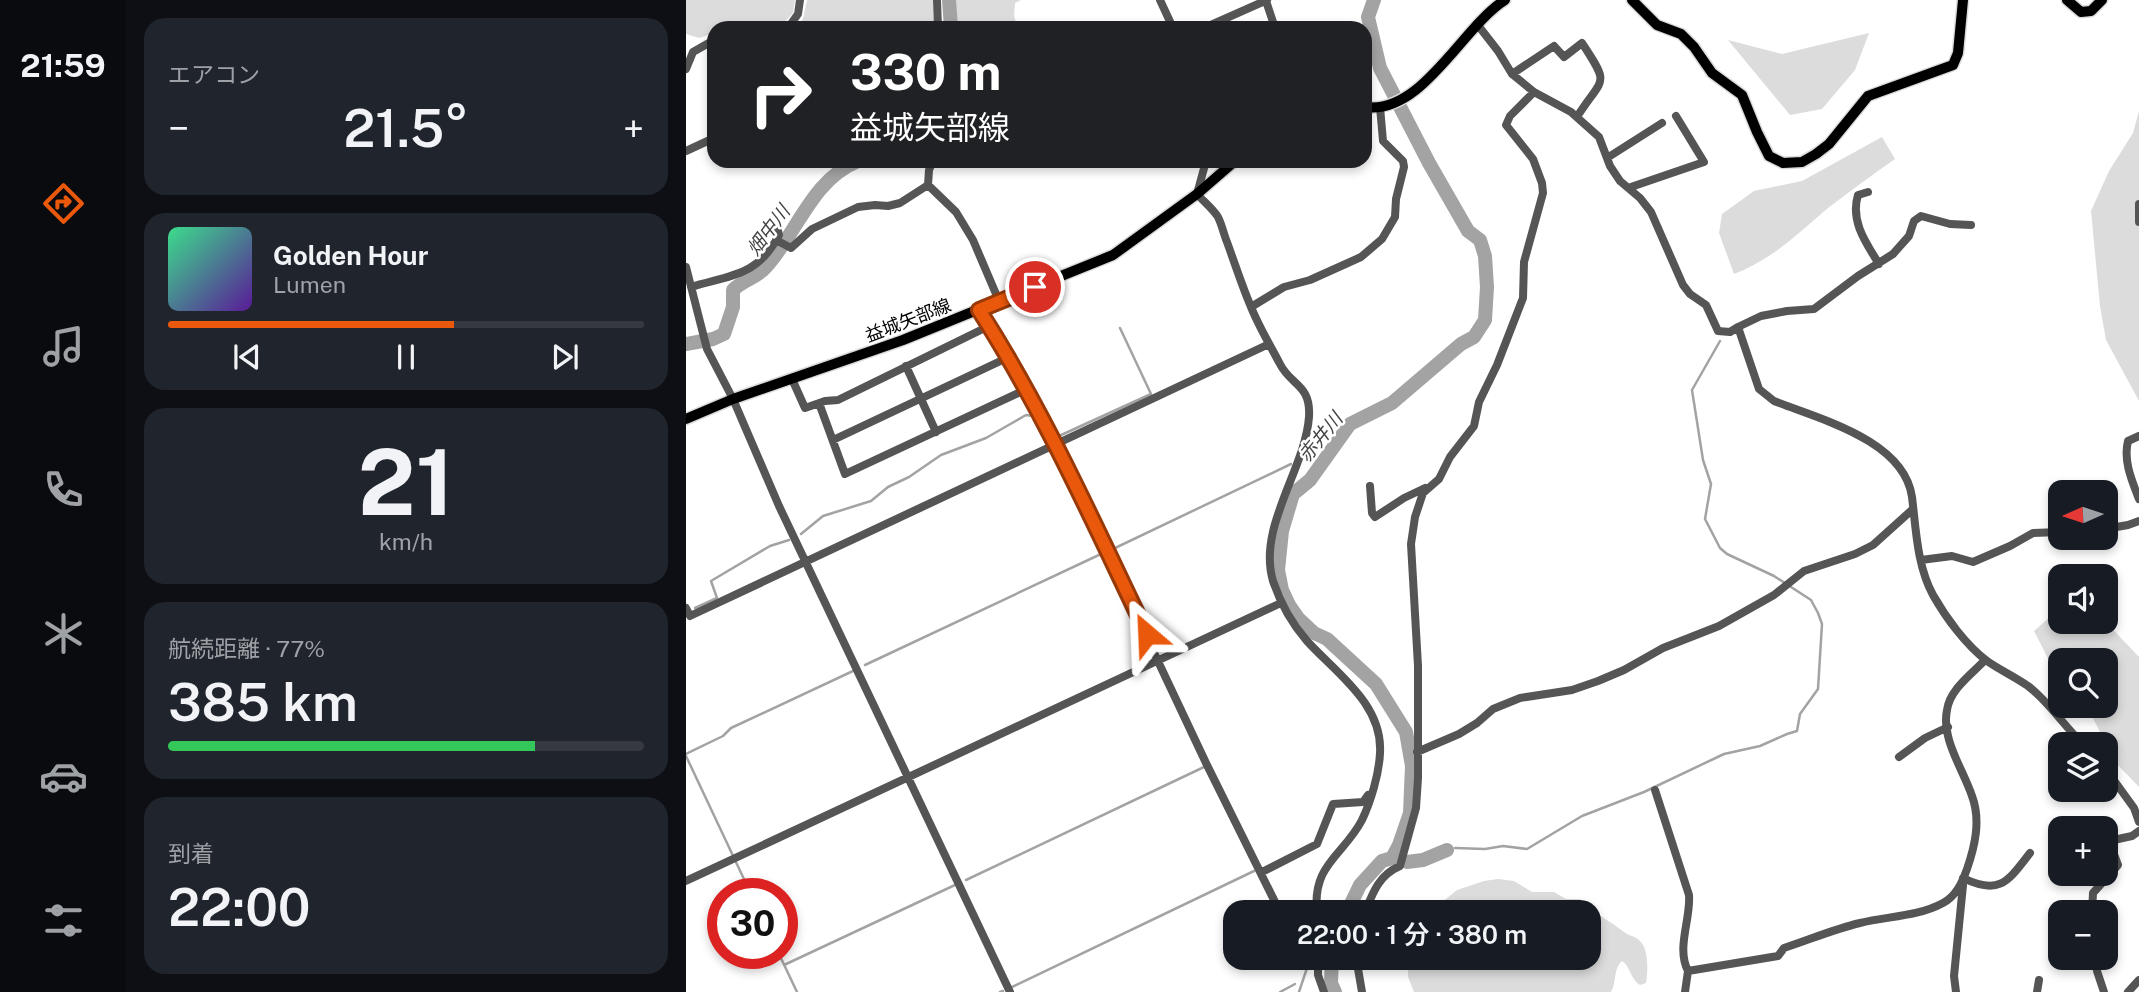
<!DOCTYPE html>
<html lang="ja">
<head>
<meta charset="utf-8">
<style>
  :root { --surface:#171b24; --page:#20242c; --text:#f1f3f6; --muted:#9ea1a6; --line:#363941; --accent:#ea580c }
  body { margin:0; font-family:"Public Sans","Noto Sans JP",sans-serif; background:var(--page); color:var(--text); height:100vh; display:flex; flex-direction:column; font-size:26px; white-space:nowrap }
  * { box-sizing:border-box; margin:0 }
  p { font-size:23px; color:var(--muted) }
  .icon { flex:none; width:38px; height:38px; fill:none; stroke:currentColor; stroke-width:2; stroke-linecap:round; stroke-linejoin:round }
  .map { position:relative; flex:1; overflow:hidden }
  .drawer { display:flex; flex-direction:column; gap:18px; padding:18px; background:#0d0f14; width:560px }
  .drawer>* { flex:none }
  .banner { position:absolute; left:21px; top:21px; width:665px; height:147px; border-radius:21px; box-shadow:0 4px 10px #0003; background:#202124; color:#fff; overflow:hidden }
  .needle { width:46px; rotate:267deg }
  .buttons { position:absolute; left:1362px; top:480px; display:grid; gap:14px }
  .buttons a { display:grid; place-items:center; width:70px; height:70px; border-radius:14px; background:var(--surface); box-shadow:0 4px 10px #0003; font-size:35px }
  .speed { position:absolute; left:21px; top:878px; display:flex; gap:14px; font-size:35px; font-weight:700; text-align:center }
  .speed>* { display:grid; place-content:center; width:91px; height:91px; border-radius:50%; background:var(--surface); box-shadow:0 4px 10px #0003; line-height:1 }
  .speed .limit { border:10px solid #d22; background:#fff; color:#111 }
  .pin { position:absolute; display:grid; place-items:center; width:60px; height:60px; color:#fff; margin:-30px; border:4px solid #fff; border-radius:50%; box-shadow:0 2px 7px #0007 }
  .me { position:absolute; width:77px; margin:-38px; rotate:334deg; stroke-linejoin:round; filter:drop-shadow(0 0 5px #0008) }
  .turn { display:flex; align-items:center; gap:24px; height:147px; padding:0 28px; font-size:32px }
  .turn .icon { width:91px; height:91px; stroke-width:2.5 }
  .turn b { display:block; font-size:49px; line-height:60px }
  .big { font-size:52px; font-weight:600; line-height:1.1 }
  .drawer .tile { flex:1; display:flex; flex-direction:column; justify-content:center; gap:10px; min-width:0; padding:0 24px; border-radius:21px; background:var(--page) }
  .drawer .dial { align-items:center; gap:0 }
  .dial b { font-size:91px; line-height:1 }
  .song { display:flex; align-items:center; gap:21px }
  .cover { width:84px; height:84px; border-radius:10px; background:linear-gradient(135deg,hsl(150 70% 55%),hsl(270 70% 35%)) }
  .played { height:7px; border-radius:4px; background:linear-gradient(90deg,var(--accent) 60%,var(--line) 60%) }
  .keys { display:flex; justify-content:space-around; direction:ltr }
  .heat { display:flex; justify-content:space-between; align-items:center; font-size:38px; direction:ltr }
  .charge { height:10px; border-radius:5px; background:linear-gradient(90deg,#34c759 77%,var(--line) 0) }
  .trip { position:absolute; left:537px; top:900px; width:378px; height:70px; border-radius:21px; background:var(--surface); box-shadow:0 4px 10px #0003; font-weight:600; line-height:70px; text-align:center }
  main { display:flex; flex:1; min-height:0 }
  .dock { display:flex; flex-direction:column; width:126px; justify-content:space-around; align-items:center; background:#090b0e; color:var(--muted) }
  .dock .icon { width:49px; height:49px }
  .dock .on { color:var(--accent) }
  .dock b { font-size:32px; color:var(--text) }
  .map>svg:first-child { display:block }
  .green { fill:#dcdcdc }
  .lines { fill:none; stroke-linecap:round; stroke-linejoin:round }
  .stream { stroke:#a3a3a3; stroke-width:2.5 }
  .river { stroke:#a3a3a3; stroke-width:14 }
  .major-casing { stroke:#dbdbdb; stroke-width:13 }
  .minor { stroke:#555; stroke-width:8 }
  .major { stroke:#000; stroke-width:10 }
  .route-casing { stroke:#983908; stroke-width:18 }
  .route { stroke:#ea580c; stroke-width:12 }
  .labels { text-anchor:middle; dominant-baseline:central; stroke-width:5; stroke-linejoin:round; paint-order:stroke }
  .street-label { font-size:18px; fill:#000; stroke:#fff }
  .water-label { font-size:19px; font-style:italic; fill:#444; stroke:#fff }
</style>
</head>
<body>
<main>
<nav class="dock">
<b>21:59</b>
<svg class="icon on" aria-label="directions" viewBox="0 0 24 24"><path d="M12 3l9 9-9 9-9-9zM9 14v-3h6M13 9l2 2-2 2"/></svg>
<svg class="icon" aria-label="music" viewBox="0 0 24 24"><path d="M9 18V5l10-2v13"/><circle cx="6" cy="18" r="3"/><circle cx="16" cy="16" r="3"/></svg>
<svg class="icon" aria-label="phone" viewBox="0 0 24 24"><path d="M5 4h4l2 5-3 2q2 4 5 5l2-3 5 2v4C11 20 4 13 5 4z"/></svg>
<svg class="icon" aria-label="climate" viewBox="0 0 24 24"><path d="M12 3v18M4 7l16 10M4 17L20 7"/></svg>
<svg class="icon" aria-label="car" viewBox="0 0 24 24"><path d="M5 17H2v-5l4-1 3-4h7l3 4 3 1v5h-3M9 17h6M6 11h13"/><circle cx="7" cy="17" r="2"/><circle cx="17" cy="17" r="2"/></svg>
<svg class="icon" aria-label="filters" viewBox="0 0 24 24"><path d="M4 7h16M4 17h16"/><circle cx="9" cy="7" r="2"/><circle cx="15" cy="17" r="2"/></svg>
</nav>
<section class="drawer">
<div class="tile"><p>エアコン</p>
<div class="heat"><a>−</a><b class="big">21.5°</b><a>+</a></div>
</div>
<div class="tile">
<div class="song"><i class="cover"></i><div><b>Golden Hour</b><p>Lumen</p></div></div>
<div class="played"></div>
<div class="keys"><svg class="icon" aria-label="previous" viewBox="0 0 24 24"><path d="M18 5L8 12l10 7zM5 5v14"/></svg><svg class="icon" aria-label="pause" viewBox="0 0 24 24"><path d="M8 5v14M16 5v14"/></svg><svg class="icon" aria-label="next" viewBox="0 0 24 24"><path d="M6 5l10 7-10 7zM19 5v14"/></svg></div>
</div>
<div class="tile dial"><b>21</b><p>km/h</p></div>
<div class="tile"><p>航続距離 · 77%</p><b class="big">385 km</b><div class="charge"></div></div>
<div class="tile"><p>到着</p><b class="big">22:00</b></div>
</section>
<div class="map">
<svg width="1453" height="992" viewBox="0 0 1453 992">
  <rect width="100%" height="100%" fill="#fff"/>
  <path class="green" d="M0 0H109L107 13 93 28H28V33L13 38 0 34Z
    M121 0H247L248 28H111L117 19Z
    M265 0H335L329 3 328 16 332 28H268Z
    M1183 33 1169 70 1136 109 1104 115 1042 40 1096 54Z
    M1453 111V401L1420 340 1414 306 1405 211 1423 171 1447 133Z
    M1196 137 1209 159C1186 175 1164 191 1142 208 1111 234 1087 259 1048 274L1033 233 1036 214 1068 191 1116 181Z
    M1374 608V621H1419L1453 657V787L1428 761 1405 714 1393 705H1419V660H1374V682L1348 631Z
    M812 879 828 881 846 892H868L880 899H894C907 913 923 920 938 932 943 936 949 936 953 940 963 948 962 971 960 983L954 985C944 979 945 967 936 961 927 969 931 982 925 992H728L722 977V957H903V912H732L741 903 754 904 771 890 798 881Z"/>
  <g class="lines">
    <path class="stream" d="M373 436 465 394 434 328
      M115 534 137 516 185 501 202 487 223 477 255 455 300 438 340 415 347 416 362 441
      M427 549 605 464
      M9 608 31 598 25 581 84 546 103 540
      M179 665 415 554
      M0 754 37 736 45 728 167 671
      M0 756 65 894
      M769 848 799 849 817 846 841 849 896 816 958 792 1038 754 1074 746 1101 734 1111 731 1114 714 1132 689 1136 624 1132 613 1125 600 1088 576 1041 554 1034 548 1019 519 1025 484 1017 460 1006 390 1034 341
      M280 880 518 767
      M93 954 111 992
      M98 965 269 885
      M326 987 568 871
      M314 992 317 991
      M594 992 609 984
      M613 992 623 962"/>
    <path class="river" d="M263 0 265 28
      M0 344 27 339 38 334 47 307V290C57 280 70 278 79 268 111 234 125 180 172 161
      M721 862 737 860 761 850
      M661 912 674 885 696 861 706 858 713 845 724 813 726 766 720 732 690 684 641 639 628 633 612 618 603 605 596 590 592 570 596 531 607 494 624 480 664 424 706 403 775 344 788 337 799 320 801 287 799 256 794 240 782 231 743 163 694 68 682 17 688 0
      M646 957 645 983 649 992"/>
    <g class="major-casing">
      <path id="major" d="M946 0 971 25 995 34 1008 47 1026 73 1056 95 1071 132 1083 156 1097 163 1116 162 1130 154 1143 144 1182 96 1267 65 1272 53 1277 0
        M1381 0 1395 12 1405 11 1416 0
        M679 107C736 115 776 27 819 0
        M0 419 47 399 217 340 427 255 511 194 549 161"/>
    </g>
    <path class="minor" d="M251 0 252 28
      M474 0 487 28
      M580 1 589 28
      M791 24 812 51 826 74 848 92 885 112 913 137 924 166 934 181 954 198 965 212 997 285 1004 294 1020 305 1032 331 1044 332 1052 327 1073 389 1088 401C1133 419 1218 440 1226 497 1230 529 1231 566 1247 595 1260 618 1280 645 1301 661 1314 670 1329 677 1342 686 1363 702 1378 726 1397 744
      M102 28 112 14 114 0
      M518 28 581 0
      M0 69 7 52 28 40
      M826 74 868 46 878 57 896 43C925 87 917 76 891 117
      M0 151 28 138
      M921 158 976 123
      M247 161 243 170 242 185 270 212 287 240 313 301
      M520 161 511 194C517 201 527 209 532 217 536 225 538 235 541 242 549 264 556 286 565 307 573 327 584 345 594 364 605 386 625 384 623 417 619 470 571 527 587 581 594 602 606 624 621 641 650 673 697 704 694 753 693 774 685 801 676 820 658 855 626 864 631 912
      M942 188 1018 162 990 116
      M1182 192 1172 195C1164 221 1180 243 1193 264
      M1453 204V222
      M90 240 105 248 126 229 172 207 189 205 202 206 214 203 242 185
      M0 267 21 349 47 399 93 506 324 992
      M5 287C45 275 72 276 93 235L89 218
      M565 307 598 287 624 280 675 257 696 239 709 217 710 199 718 167 717 161 697 141 694 107
      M293 309 325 359 369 443 520 763 594 912
      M1052 327 1075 316 1101 311 1128 309 1172 276 1207 254 1223 236 1228 221 1235 216 1264 224 1285 225
      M220 366 250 432
      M106 379 119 408 139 401 152 400 303 326
      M133 403 159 474 341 389
      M1453 436 1442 441C1437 461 1446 481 1453 499
      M147 440 323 357
      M684 486 686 513 689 517 718 498 739 488
      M1419 529 1442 525 1453 521
      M1235 560 1266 556 1287 562 1324 546 1347 533 1374 532
      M0 608 4 616 583 344
      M731 752 773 734 791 723 807 709 834 698 886 690 912 681 938 670 977 648 1033 626 1088 595 1118 571 1169 554 1187 545 1227 509
      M1213 757 1239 738 1262 727
      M1419 768 1448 808 1453 822
      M969 790 1003 895C1005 919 990 948 1002 971
      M576 872 631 844 647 804 677 802 682 795
      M1277 878C1314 896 1322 881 1344 853
      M0 881 595 603
      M679 912C687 892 693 875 714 866L730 808 732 778V666L725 544 729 517 737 493 753 479 764 457 788 426 793 402 811 365 837 298 838 262 857 193 856 183 847 159 820 125 824 116 848 92
      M1406 912 1407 893 1432 865 1423 841 1446 836 1453 831
      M632 957V975L638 992
      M670 957 676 992
      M1410 957 1411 971 1418 992
      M999 992 1002 971 1092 956 1098 948C1123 940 1148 929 1174 923 1202 916 1231 917 1257 903 1270 896 1276 883 1281 869 1289 846 1295 820 1286 796 1277 769 1255 739 1261 710 1264 689 1286 674 1299 660
      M1270 992 1268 976 1277 885
      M1351 992 1353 980
      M1442 992 1453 980"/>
    <use href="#major" class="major"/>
  </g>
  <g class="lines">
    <g class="route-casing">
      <path id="route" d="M349 287 293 310C359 413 408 524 461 634"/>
    </g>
    <use href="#route" class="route"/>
  </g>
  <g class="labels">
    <g class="street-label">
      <text transform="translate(222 320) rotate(-21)">益城矢部線</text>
    </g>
    <g class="water-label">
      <text transform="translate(82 230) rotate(-53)">畑中川</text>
      <text transform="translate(634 437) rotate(-51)">赤井川</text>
    </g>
  </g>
</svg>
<div class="buttons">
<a><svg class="needle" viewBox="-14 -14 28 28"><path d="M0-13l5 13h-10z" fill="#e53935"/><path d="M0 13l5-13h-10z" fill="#9ea1a6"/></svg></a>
<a><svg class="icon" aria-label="sound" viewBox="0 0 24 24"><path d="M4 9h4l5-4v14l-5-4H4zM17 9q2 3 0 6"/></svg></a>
<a><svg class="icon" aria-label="search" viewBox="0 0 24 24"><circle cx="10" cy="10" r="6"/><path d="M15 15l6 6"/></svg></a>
<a><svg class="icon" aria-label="layers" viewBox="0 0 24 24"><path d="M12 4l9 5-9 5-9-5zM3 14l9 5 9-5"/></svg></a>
<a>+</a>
<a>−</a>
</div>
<div class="speed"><div class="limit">30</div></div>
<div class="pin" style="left:349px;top:287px;background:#d93025"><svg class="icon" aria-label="arrive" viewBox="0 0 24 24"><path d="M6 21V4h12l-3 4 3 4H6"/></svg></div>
<svg class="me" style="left:461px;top:634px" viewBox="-20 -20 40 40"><path d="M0-17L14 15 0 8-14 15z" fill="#ea580c" stroke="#fff" stroke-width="4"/></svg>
<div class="trip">22:00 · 1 分 · 380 m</div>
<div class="banner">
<div class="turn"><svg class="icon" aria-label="right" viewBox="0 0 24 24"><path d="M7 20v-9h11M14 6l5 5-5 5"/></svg><div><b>330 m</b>益城矢部線</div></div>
</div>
</div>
</main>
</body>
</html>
